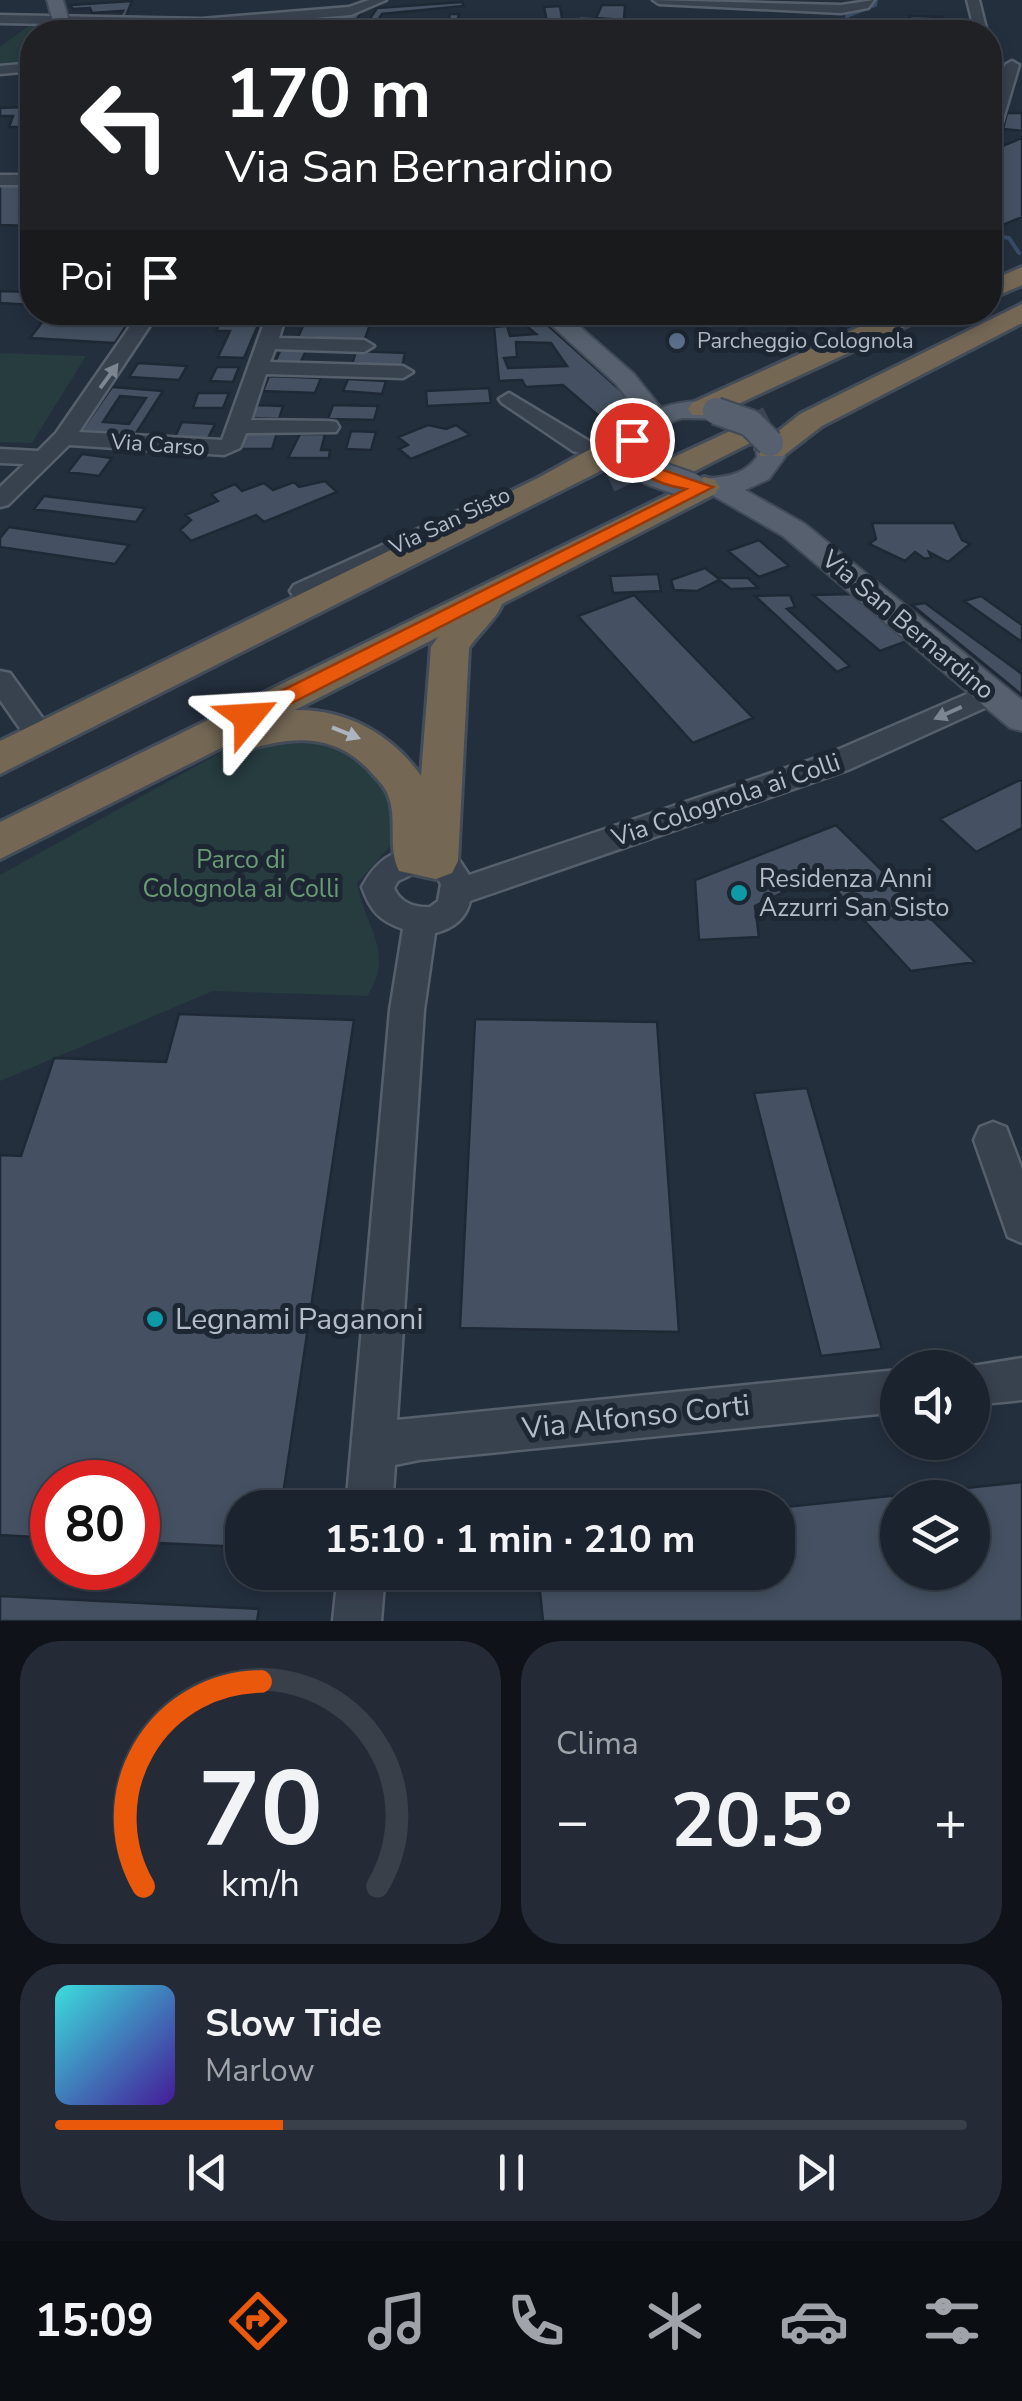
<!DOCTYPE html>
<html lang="it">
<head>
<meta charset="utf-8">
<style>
  :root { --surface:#1b232e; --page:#242b36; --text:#f1f3f6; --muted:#a0a4aa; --line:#39404a; --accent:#ea580c }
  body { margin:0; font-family:"Nunito Sans",sans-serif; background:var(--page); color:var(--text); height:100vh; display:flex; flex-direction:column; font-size:38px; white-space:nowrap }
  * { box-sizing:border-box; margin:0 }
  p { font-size:32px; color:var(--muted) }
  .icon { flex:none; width:55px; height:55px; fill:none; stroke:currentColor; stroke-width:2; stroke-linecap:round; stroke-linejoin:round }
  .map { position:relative; height:1621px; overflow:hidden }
  .sheet { display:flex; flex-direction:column; gap:20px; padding:20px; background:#0f1319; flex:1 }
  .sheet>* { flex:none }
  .hud { position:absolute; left:20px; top:20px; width:982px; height:305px; border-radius:40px; box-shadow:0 5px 15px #0003,0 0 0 2px var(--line); background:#202124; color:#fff; overflow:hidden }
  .controls { position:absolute; left:880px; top:1350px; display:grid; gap:20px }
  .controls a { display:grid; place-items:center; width:110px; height:110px; border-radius:50%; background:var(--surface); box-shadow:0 5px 15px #0003,0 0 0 2px var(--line); font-size:50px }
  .speed { position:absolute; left:30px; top:1460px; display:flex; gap:20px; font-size:50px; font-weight:700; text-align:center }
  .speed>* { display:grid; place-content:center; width:130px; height:130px; border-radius:50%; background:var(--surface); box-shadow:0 5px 15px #0003,0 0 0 2px var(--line); line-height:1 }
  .speed .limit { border:15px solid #d22; background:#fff; color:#111 }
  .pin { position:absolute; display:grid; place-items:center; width:85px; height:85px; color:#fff; margin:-42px; border:5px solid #fff; border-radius:50%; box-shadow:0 2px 10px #0007 }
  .me { position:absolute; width:110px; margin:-55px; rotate:63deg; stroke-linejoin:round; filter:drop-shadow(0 0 8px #0008) }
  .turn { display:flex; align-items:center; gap:35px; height:210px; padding:0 40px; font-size:45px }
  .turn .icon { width:130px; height:130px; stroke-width:2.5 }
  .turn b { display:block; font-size:70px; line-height:85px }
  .then { display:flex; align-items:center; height:95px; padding:0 40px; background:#0003; gap:20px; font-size:38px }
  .big { font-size:75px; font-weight:700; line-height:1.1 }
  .sheet .card { flex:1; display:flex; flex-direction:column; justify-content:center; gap:15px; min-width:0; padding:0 35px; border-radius:40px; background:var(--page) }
  .sheet .dial { align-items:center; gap:0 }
  .dial svg { height:260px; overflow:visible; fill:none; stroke:var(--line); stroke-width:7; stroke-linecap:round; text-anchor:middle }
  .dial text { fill:var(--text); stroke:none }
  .song { display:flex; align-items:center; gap:30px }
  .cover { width:120px; height:120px; border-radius:15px; background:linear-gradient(135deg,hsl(180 70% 55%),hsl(260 70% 35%)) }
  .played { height:10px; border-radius:5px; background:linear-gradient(90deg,var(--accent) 25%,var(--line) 25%) }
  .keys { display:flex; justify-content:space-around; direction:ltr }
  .heat { display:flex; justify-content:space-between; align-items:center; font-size:55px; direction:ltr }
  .sheet .tiles { flex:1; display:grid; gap:20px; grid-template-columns:1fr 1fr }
  .card:last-child { grid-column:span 2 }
  .trip { position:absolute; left:225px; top:1490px; width:570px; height:100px; border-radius:40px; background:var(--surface); box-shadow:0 5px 15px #0003,0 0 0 2px var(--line); font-weight:700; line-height:100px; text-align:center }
  .tabs { display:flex; height:160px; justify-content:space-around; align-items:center; background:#0b0e12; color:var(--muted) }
  .tabs .icon { width:70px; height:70px }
  .tabs .selected { color:var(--accent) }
  .tabs b { font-size:45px; color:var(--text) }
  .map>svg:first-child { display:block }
  .green { fill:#263c3f }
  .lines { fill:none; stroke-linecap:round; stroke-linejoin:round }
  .stream { stroke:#394c67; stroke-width:4 }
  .building { fill:#455162; stroke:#1f2835; stroke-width:2.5; fill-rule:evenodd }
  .highway-tunnel { stroke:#3a4453; stroke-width:30; stroke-dasharray:30 15; stroke-linecap:butt }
  .minor-casing { stroke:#565f6c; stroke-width:5 }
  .major-casing { stroke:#414a57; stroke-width:4 }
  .highway-casing { stroke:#434c59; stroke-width:6 }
  .minor { fill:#38414e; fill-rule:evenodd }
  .major { fill:#56606e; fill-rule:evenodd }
  .highway { fill:#746855; fill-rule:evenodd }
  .major-bridge-casing { stroke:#414a57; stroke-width:30; stroke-linecap:butt }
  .major-bridge { stroke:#56606e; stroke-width:26 }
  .oneway { fill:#7c8592 }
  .oneway2 { fill:#aeb4bd }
  .route { fill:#ea580c; stroke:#983908; stroke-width:2.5 }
  .service-dot { fill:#5c6f8a; stroke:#1d2633; stroke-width:4 }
  .culture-dot { fill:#0f9aa8; stroke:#1d2633; stroke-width:4 }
  .labels { text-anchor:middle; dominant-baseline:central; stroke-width:10; stroke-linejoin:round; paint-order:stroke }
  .far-poi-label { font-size:22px; fill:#b4bcc9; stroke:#1d2633; text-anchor:start }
  .far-street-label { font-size:22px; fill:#b4bcc9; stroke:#1d2633 }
  .street-label { font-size:25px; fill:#b4bcc9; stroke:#1d2633 }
  .park-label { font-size:25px; fill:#6b9a76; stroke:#1d2633 }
  .poi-label { font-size:25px; fill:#b4bcc9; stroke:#1d2633; text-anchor:start }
  .near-poi-label { font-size:30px; fill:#b4bcc9; stroke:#1d2633; text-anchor:start }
  .near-street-label { font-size:30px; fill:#b4bcc9; stroke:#1d2633 }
</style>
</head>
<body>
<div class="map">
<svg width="1022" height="1621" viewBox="0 0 1022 1621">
  <rect width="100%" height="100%" fill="#242f3e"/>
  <path class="green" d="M33 23 43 24 50 32H32V63L0 67V47Z
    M0 353 86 356 32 443 0 442Z
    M327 743C383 769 391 781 393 843L357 883C365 929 396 952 367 996L213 991 0 1081V875L234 745Z"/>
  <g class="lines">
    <path class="stream" d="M849 32 847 16 875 5 876 0
      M990 235 1009 238 1019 253"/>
  </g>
  <path class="building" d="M132 1 126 16 173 17V20L118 19 123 11 92 13 90 8 73 9 70 5Z
    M462 2 464 6 382 14 378 20 448 22 450 14H459L457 22H493V27L365 26 377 8Z
    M602 5H625L624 20 596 18Z
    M560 6 563 24H555L557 32H509L508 22H547L544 7Z
    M362 12 353 24 355 32H339L337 19 272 24 273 19Z
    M909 16 943 17 949 30 917 29 915 26H930L929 23 911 22Z
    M268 19 264 32H240L242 22Z
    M138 24 181 26 178 32H133Z
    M279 25H306L305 30 315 29V32H278Z
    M24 107 21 115H32V127H9L13 116H0V108Z
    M1007 113H1022V131L1003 129Z
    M1022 138V217L998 227 990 224V151Z
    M0 185 32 186V196L20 211H32V226L0 225Z
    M0 291 32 292V305L0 303Z
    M50 312H135L115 343 30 338Z
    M492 312H533L637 405 601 418 563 385 526 387 522 380 499 381 494 327 506 326ZM523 323 536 334 510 336 507 326ZM516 342 551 343 567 366 508 368 504 358 517 357Z
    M224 315 262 316 244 358 218 357 230 331H216Z
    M305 322 370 325 364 341 298 337Z
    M281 349 306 351 299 365 274 364Z
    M356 351 405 353 402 367 352 365Z
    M138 363 187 366 179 380 129 377Z
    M217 367H239L233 382 210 381Z
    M269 376 321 378 315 393 263 391Z
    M348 379 386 381 382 394 343 391Z
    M112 387 163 391 131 441 77 437ZM120 396 146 398 129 424 103 422Z
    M489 388 491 403 427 406 426 391Z
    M198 393H229L223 408H193Z
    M255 405 283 406 279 419 251 418Z
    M333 405 378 406 374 420 328 419Z
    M182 422 215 424 207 440 174 439Z
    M428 425 446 429 456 425 470 435 411 459 399 449 408 445 398 437Z
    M351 431 376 432 371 450 346 449Z
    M244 432 277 433 272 449H239Z
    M300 434H325L321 450H330L329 458H288Z
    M82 454 112 458 99 476 68 472Z
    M325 481 337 492 264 522 256 515 191 541 180 530 191 520 185 515 218 501 211 494 235 484 242 491 264 483 273 490 294 482 299 487Z
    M44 496 145 508 136 522 34 509Z
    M872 523H954L962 540 970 544 948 562 929 552 931 557 925 559 915 552 905 561 869 544 876 539Z
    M9 527 129 545 115 564 0 547V538Z
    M759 540 789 566 759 577 728 551Z
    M705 568 718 578H748L758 588 731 589 719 580 697 591 674 590 671 580Z
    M658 574 661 591 613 593 610 576Z
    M852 594 907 641 880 651 813 595Z
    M634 595 753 718 693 743 578 616Z
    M790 595 795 607 787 609 850 666 837 672 755 596Z
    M981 596 1022 625V642L964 601Z
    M925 603 1022 674V695L912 605Z
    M1022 779V828L976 852 940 819Z
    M836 825 975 962 911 971 821 874 755 906 759 937 699 940 695 880Z
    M179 1014 354 1020 281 1508H242V1547L138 1542V1482H52V1538L0 1535V1155L21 1156 54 1058 166 1062Z
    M475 1019 657 1022 679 1332 460 1328Z
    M807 1088 882 1349 821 1356 754 1093Z
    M1022 1482V1621H543L538 1572H778L776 1508ZM898 1498H972V1572H898Z
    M0 1596 259 1609 257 1621H0Z"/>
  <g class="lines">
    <path class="highway-tunnel" d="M743 434 775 418
      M608 478 651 457"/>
    <g class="minor-casing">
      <path id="minor" d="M369 0H386L351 15 202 27 0 23V15L202 19 349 7Z
        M653 0 841 5 874 0 868 8 841 13 659 4Z
        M967 0H979L987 32H975Z
        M581 20 750 27 756 31 577 27 575 24Z
        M361 24H448L457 32 357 31 355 28Z
        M1012 61 1019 65 998 136 990 141V113L1005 65Z
        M32 63V71L0 74V66Z
        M0 175H32V185H0Z
        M140 312H159L79 432 222 440 268 312H287L279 338 364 340 374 346 364 352 275 349 270 362 403 366 413 372 403 378 266 374 251 420 328 421 336 422 339 427 336 432 246 433 240 448 224 455 69 445 8 505 0 507V487L24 464 0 463V449L38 451 56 433Z
        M509 393 589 441 616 449 619 454 608 461 573 451 502 403 499 399Z
        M469 506 477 508 481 513 477 518 312 597H294L290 591 294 585Z
        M0 671 10 673 41 716 45 723 41 730H21L0 700Z
        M990 684 1000 687 1004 694 1000 701 848 770 470 901C466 919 452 929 435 933L424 1010 397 1420 898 1370V1412L419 1460 395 1465 392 1508H346L390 1010 403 929C379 921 370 910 362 887 384 845 415 843 457 857L469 875 828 754ZM417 872 436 876 441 884 438 901 430 907C415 908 400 903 394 888L398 881Z
        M993 1122 1006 1127 1022 1169V1243L1008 1237 974 1140 980 1127Z
        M1022 1358V1400L972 1405V1368H960Z
        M338 1572H385L381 1621H333Z"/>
    </g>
    <g class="major-casing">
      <path id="major" d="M47 0H63L72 32H56Z
        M537 312H563L634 374 661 408C680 401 715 396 729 411L716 419 682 418 651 429 643 459H623L618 439 636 409 616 384Z
        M770 435 784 443 785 457 769 479 745 490 805 524 1022 700V731L1010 728 783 536 712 495 694 493 690 487 694 481C719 475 740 480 757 457L756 443Z"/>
    </g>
    <g class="highway-casing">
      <path id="highway" d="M1022 267V285L990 299V281Z
        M1022 304V323L822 426 783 456H761L756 449 800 414Z
        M892 312H928L924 318 714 415H692L688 409 692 403Z
        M634 425 645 427 649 434 624 459 0 774V741L538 478Z
        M743 425 754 427 758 434 754 441 683 477H661L656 470 661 463Z
        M704 477 715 480 720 487 715 494 502 604C498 617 478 634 469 648L458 861 452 873 436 879 399 871C387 847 398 820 388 795 385 786 376 778 369 770 334 733 292 736 247 750L231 743 0 859V822ZM438 637 431 647 421 776C392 734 346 709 295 710Z"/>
    </g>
    <use href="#minor" class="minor"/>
    <use href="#major" class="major"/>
    <use href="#highway" class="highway"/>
    <g class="major-bridge-casing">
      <path id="major-bridge" d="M716 411 750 423 770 443
        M633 453 651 472 691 486"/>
    </g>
    <use href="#major-bridge" class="major-bridge"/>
  </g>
  <defs><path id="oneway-solid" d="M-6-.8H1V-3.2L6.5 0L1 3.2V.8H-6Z" transform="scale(2.5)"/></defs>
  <g class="oneway">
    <use href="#oneway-solid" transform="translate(109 376) rotate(-54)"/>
    <use href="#oneway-solid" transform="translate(948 713) rotate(156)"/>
  </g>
  <use class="oneway2" href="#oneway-solid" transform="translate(346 733) rotate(22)"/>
  <path class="route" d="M632 435 638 436 644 456 657 468 713 487 255 722H241L237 717 241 711 686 489C655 484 630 472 624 440Z"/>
  <circle class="service-dot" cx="677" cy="341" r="10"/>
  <g class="culture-dot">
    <circle cx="739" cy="893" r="10"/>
    <circle cx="155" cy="1319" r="10"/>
  </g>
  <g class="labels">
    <g class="far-poi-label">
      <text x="697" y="341">Parcheggio Colognola</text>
    </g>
    <g class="far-street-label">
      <text transform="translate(158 445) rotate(4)">Via Carso</text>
      <text transform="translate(450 521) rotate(-25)">Via San Sisto</text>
    </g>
    <g class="street-label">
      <text transform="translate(908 625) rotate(40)">Via San Bernardino</text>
      <text transform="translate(726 800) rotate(-19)">Via Colognola ai Colli</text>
    </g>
    <g class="park-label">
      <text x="241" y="860">Parco di<tspan x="241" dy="29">Colognola ai Colli</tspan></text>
    </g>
    <g class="poi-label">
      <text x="759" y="879">Residenza Anni<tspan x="759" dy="29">Azzurri San Sisto</tspan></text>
    </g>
    <g class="near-poi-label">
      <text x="175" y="1319">Legnami Paganoni</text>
    </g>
    <g class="near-street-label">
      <text transform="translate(636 1417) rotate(-6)">Via Alfonso Corti</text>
    </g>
  </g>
</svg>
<div class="controls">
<a><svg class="icon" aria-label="sound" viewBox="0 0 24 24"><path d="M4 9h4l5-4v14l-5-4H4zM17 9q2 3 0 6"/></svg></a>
<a><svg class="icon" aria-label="layers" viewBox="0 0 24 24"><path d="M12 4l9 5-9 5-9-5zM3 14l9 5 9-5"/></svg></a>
</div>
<div class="speed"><div class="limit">80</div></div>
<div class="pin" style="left:632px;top:440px;background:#d93025"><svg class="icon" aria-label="arrive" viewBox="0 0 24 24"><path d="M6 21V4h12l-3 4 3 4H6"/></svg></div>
<svg class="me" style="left:248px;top:717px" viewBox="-20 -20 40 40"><path d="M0-17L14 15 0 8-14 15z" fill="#ea580c" stroke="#fff" stroke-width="4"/></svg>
<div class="trip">15:10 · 1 min · 210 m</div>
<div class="hud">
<div class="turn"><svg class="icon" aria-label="left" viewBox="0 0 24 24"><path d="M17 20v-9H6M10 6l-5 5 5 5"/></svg><div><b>170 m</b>Via San Bernardino</div></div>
<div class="then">Poi<svg class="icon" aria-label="arrive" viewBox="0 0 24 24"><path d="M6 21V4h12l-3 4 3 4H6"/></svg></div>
</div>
</div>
<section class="sheet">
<div class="tiles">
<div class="card dial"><svg viewBox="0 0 100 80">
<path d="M14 69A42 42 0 1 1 86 69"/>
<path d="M14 69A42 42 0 0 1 50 6" stroke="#ea580c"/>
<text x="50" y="56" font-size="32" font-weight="700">70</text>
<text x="50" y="72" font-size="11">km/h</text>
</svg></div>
<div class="card"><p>Clima</p>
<div class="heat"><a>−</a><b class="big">20.5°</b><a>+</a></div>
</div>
<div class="card">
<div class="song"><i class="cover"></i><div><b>Slow Tide</b><p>Marlow</p></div></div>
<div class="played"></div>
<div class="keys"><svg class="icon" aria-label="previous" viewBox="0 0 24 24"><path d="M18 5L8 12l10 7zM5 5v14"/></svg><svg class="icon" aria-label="pause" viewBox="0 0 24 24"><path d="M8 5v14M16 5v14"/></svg><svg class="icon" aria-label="next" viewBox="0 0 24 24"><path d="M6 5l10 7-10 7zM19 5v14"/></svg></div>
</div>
</div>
</section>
<nav class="tabs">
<b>15:09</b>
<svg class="icon selected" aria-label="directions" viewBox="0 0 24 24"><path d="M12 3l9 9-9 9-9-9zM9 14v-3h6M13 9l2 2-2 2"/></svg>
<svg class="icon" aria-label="music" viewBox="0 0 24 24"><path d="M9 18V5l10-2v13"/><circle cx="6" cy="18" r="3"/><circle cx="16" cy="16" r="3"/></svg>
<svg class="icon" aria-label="phone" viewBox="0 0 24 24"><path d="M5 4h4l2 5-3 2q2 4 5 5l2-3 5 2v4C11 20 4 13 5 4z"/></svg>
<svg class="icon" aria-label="climate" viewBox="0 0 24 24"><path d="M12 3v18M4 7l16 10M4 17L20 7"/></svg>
<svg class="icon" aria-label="car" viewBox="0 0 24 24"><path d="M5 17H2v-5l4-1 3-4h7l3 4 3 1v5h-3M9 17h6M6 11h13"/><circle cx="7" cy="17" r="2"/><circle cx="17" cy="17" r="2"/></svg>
<svg class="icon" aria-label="filters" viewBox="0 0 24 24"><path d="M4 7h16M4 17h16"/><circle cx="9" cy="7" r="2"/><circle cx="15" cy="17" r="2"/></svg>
</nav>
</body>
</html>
